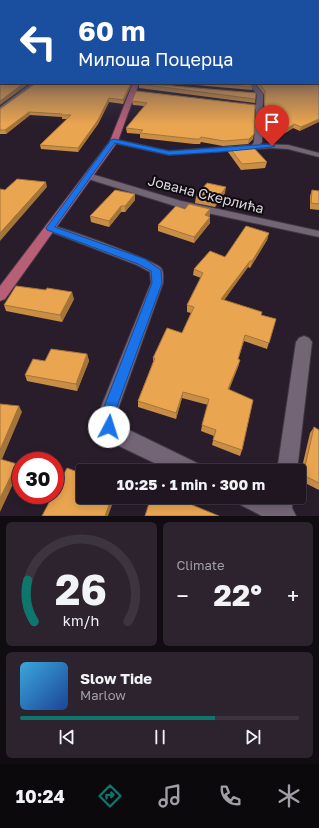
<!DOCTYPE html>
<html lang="en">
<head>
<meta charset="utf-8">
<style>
  :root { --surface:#1f1621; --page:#2c232e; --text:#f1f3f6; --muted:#a19fa5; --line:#3c353f; --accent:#0f766e }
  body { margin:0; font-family:"Golos Text",sans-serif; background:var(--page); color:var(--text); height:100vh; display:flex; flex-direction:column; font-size:15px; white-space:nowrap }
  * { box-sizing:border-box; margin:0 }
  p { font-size:13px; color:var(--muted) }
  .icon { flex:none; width:22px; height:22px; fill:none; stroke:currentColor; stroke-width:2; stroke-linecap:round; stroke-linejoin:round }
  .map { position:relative; height:516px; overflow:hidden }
  .details { display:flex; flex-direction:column; gap:6px; padding:6px; background:#110c12; flex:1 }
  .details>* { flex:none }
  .banner { position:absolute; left:0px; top:0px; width:319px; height:84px; box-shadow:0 2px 10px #0003,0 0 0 1px var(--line); background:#1a4fa0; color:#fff; overflow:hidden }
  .speed { position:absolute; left:12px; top:452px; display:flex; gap:8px; font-size:20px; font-weight:700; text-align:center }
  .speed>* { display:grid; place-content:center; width:52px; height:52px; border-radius:50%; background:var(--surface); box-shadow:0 2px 10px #0003,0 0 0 1px var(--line); line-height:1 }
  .speed .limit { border:6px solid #d22; background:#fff; color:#111 }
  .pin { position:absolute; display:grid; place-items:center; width:34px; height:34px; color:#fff; margin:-41px -17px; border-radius:50% 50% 50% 0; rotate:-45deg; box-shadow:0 0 4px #0007 }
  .pin .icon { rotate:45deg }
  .me { position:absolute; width:44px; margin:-22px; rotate:5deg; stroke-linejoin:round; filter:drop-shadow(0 0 3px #0008) }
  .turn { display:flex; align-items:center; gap:14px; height:84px; padding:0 12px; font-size:18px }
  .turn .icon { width:52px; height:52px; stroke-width:2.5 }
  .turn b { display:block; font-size:28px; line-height:34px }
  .big { font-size:30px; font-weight:700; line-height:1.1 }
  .details .tile { flex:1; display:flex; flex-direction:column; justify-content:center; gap:6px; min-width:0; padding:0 14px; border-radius:6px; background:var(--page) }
  .details .dial { align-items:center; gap:0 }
  .dial svg { height:104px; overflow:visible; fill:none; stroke:var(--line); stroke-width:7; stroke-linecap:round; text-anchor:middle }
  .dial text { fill:var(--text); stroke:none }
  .song { display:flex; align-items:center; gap:12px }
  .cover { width:48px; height:48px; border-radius:6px; background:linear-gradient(135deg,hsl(200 70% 55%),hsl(220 70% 35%)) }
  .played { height:4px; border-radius:2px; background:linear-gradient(90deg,var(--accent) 70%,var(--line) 70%) }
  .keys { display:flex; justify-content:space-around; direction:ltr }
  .heat { display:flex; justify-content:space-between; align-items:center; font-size:22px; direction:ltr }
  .details .tiles { flex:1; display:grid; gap:6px; grid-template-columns:1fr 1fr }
  .tile:last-child { grid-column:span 2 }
  .trip { position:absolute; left:76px; top:464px; width:230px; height:40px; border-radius:4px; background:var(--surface); box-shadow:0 2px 10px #0003,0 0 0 1px var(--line); font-weight:700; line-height:40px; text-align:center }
  .menu { display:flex; height:64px; justify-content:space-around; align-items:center; background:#0c090d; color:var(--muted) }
  .menu .icon { width:28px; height:28px }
  .menu .current { color:var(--accent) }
  .menu b { font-size:18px; color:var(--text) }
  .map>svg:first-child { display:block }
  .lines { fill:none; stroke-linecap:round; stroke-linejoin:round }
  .minor-casing { stroke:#423844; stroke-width:2 }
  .major-casing { stroke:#423844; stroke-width:2 }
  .minor { fill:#736576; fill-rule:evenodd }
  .major { fill:#b85f78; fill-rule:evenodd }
  .wall { fill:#c98e45 }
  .shaded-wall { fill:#a47438 }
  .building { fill:#eaa550; stroke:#a47438 }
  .route { fill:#1a73e8; stroke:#114b97 }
  .labels { text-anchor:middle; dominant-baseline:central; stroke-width:4; stroke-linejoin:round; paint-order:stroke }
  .street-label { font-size:14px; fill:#dcd4de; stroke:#0f0a10 }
</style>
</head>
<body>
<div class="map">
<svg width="319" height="516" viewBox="0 0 319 516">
  <rect width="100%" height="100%" fill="#291d2c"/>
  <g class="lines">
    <g class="minor-casing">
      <path id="minor" d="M318 56H319V59H318Z
        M319 66V70L318 71V67Z
        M32 83H39L0 112V107Z
        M248 83H254L263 94 262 142 260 144 288 145 319 153V157L288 149 272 148 169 155 114 143 110 141 114 139 169 151 252 145 254 142 256 109 240 107 237 105 240 103 256 105 257 94Z
        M88 173 181 201 319 231V237L175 206 85 178 84 176 85 174Z
        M50 225C65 228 154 260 161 268 164 271 163 279 163 283L117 412 118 422 127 429 199 464 202 471H171L113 443 103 433 100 427 99 412 151 283 150 272 137 265 46 230 45 228 46 226Z
        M304 336 309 338 312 342 297 471H277L296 342 299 338Z
        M236 497H269L272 499 273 497H293L292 508 296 516H262L239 504Z"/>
    </g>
    <g class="major-casing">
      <path id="major" d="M133 83H139L118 141 5 299 0 301V286L110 141Z"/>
    </g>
    <use href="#minor" class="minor"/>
    <use href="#major" class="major"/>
  </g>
  <path class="wall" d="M36 83H132L123 104 109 102 98 124 78 152 41 149 40 145 67 119H62V117L30 115 6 134H0V109Z
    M173 83H249L252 87V90Z
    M255 83H318L300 131 293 128 285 133 264 128V94Z
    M139 84 256 93 255 103 139 88Z
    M136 91 253 139 248 144 223 146 201 142 200 144H194L140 138V134L127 133 126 128 144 106 133 105 132 101Z
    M229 147 267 162 265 168 241 170 228 152Z
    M312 190 319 191V210L310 209V196Z
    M225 193 215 207 195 203 196 197Z
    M135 200 125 212H121L109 227 91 222 90 216Z
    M185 209 210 215 209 216 210 223 194 243 158 231V225Z
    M269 233 267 240 250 268 248 267 224 300 261 315 276 319 267 349 244 341 238 360H240L238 367 229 389 242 450 240 456 212 445 214 436 201 431 202 425 208 405 182 398 176 419 138 407V401L153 362V358L182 333 191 313 187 312V305L201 278 193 275 194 269 225 257Z
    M46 290 74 299 62 322 6 311 4 305Z
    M87 354 89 361 77 391 27 381 25 375 45 361Z
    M314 427 319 430V490L299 480 310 433Z"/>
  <path class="shaded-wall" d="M24 83H30L0 105V101Z
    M131 83H132L123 104V100Z
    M109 98V102L98 124 78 152V148Z
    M29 112 30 115 6 134 5 130Z
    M319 119V122L300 131 301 127Z
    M294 124 293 128 285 133 286 129Z
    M254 134 253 139 248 144 249 139Z
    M46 182 47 187 0 241V233Z
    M226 187 225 193 215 207 216 201Z
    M135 194V200L125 212V206Z
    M121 206V212L109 227V221Z
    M210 209V215L205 222V215Z
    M210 217V223L194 243V237Z
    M269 233 267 240 250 268 252 261Z
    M250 261 248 267 220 306 221 299Z
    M72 292 74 299 62 322 60 315Z
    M87 354 89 361 77 391 76 384Z
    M240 360 238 367 227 395 228 389Z
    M183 392 182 398 176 419V413Z
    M19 406 22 412 0 464V450Z
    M17 464 20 469 0 512V498Z
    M112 497H115L108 516H105Z"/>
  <path class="building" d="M0 52H1V83H24L0 101Z
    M318 69H319V119L301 127 294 124 286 129 264 124 265 91 259 83H318Z
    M36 83H131L123 100 109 98 98 120 78 148 40 145 71 115H61L62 114 29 112 5 130H0V109Z
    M139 83 256 93 255 99 139 84Z
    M209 83H249L252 87Z
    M136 91 255 105 254 134 249 139 224 141 201 137 200 139H195L140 133 143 130 126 128 147 103 132 101Z
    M252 146 267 162 242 164 229 147Z
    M17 179 46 182 0 233V189L5 190Z
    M207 183 226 187 216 201 196 197Z
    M115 190 135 194 125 206H121L109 221 90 216Z
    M312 190 319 191V204L311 203Z
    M189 204 210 209 205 215 210 217 194 237 158 225 176 206 185 209Z
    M246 226 269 233 252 261H250L221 299 262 312 261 315 276 319 269 343 245 335 238 359 240 360 228 389 253 400 242 450 213 440 216 430 202 425 209 399 183 392 176 413 138 401 155 358H153L167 328 182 333 194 307 187 305 203 273 194 269 210 251 225 257Z
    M16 286 46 290 47 288 72 292 60 315 4 305Z
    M51 349 87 354 76 384 25 375 33 359 45 361Z
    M0 404 19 406 0 450Z
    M314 427 319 430V483L303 475Z
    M0 459 17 464 0 498Z
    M67 468 83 474V497H112L105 516H42L53 495H55V491Z
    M151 497H173L219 516H145Z"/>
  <linearGradient id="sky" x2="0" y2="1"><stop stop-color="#171018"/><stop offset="0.42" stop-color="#434056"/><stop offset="1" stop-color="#434056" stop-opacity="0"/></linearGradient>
  <rect width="319" height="124" fill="url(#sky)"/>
  <path class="route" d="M114 139 169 151 272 144 275 146 272 147 220 152 169 155 115 143 55 227 145 259 161 270 162 283 115 412 116 427 114 432 109 434 104 432 102 427V412L152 283 151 271 138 264 47 230 46 228 111 140Z"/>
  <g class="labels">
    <g class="street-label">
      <text transform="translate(206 194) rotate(14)">Јована Скерлића</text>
    </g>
  </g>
</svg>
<div class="speed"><div class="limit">30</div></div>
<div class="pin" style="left:272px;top:146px;background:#d93025"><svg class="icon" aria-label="arrive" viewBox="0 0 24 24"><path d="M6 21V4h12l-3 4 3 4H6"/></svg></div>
<svg class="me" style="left:109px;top:427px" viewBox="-20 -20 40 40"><circle r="19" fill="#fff"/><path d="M0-13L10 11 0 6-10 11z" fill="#1a73e8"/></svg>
<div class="trip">10:25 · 1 min · 300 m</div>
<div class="banner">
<div class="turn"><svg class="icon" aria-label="left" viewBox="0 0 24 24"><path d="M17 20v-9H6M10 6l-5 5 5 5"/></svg><div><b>60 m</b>Милоша Поцерца</div></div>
</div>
</div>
<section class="details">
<div class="tiles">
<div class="tile dial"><svg viewBox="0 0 100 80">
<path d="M14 69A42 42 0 1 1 86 69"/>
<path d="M14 69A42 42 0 0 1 9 37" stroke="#0f766e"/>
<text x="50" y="56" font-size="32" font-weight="700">26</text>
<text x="50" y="72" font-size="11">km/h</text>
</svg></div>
<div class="tile"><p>Climate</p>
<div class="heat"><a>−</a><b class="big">22°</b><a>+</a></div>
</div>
<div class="tile">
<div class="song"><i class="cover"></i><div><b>Slow Tide</b><p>Marlow</p></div></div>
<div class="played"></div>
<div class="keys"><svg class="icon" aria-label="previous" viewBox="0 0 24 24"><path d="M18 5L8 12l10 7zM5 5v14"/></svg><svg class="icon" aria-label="pause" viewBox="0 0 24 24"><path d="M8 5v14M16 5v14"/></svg><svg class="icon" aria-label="next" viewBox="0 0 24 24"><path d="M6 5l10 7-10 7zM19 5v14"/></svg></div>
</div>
</div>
</section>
<nav class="menu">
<b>10:24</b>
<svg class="icon current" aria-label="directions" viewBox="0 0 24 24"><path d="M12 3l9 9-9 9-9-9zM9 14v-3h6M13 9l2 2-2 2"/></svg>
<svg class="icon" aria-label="music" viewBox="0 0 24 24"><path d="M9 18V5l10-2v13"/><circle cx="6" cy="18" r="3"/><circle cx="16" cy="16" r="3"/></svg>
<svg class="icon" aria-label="phone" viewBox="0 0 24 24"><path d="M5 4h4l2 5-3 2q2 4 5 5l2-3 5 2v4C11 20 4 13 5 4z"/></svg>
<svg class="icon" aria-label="climate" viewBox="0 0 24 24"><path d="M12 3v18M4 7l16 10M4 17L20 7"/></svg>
</nav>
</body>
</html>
